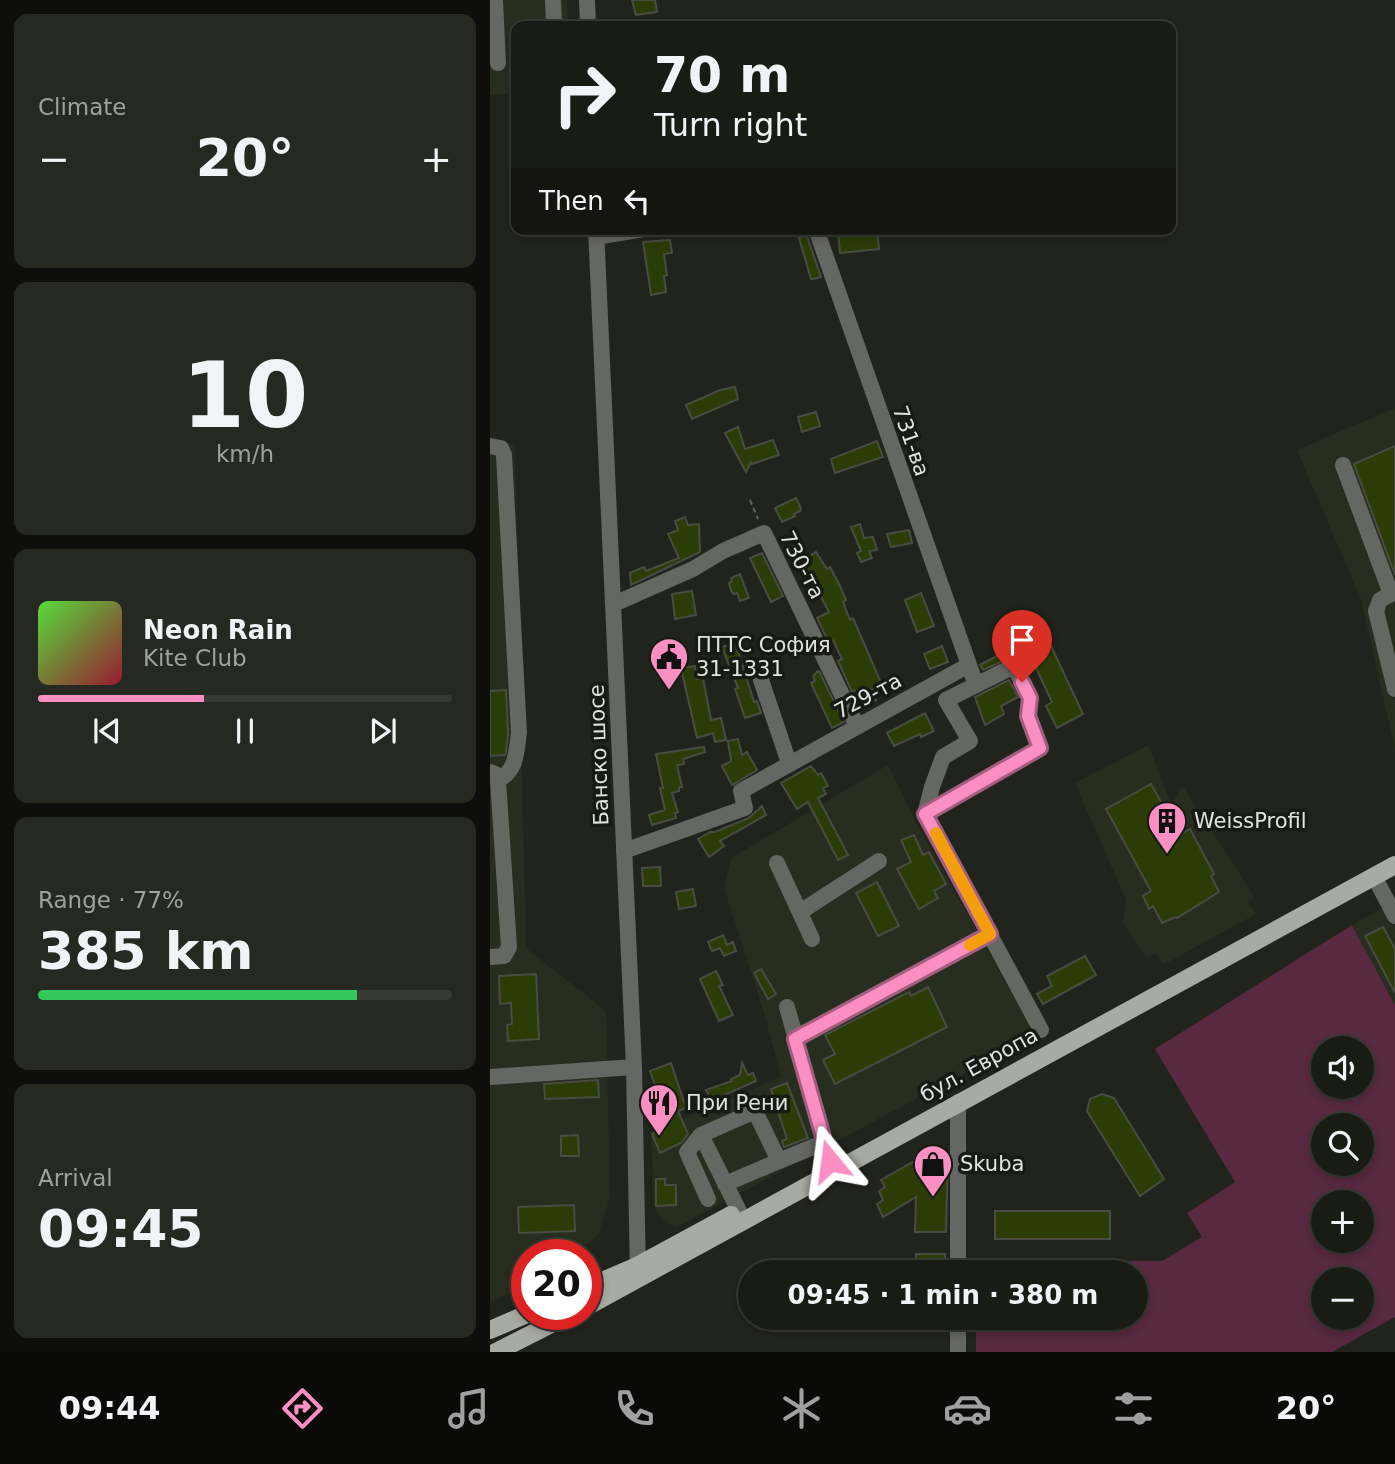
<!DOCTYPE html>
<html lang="en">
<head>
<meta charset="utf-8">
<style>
  :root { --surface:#191b15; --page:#262822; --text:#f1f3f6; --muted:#9fa1a0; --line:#373934; --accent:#fb8fc4 }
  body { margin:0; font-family:"DejaVu Sans",sans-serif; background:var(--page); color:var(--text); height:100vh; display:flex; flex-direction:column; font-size:26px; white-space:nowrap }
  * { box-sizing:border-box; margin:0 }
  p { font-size:23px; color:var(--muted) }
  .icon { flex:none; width:38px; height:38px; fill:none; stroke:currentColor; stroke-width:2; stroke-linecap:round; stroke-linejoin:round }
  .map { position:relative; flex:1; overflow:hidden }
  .panel { display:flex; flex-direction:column; gap:14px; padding:14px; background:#0e0f0c; width:490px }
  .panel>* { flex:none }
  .guide { position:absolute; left:21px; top:21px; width:665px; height:214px; border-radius:14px; box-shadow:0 4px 10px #0003,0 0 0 2px var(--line); background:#191b15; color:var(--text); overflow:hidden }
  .fabs { position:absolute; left:821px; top:1036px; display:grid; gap:14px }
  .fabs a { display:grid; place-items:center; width:63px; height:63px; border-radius:50%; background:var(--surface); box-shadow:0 4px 10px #0003,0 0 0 2px var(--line); font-size:35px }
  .speed { position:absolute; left:21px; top:1239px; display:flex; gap:14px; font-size:35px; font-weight:700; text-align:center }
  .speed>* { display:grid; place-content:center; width:91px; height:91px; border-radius:50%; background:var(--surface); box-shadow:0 4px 10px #0003,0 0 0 2px var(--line); line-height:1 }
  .speed .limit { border:10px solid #d22; background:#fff; color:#111 }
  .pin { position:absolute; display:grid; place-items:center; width:60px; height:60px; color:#fff; margin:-72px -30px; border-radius:50% 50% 50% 0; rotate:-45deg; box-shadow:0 0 7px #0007 }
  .pin .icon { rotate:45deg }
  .me { position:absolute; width:77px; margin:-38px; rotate:344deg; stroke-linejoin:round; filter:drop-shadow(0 0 5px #0008) }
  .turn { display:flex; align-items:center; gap:24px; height:147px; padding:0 28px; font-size:32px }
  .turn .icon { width:91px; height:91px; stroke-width:2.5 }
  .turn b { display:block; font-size:49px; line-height:60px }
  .then { display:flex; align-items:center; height:66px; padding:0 28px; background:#0003; gap:14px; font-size:26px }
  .big { font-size:52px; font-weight:700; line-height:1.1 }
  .panel .widget { flex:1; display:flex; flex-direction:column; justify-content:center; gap:10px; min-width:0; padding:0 24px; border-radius:14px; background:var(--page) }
  .panel .dial { align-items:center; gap:0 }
  .dial b { font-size:91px; line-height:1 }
  .song { display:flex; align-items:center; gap:21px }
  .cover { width:84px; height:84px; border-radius:10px; background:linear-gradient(135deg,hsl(110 70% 55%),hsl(350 70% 35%)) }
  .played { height:7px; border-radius:4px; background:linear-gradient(90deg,var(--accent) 40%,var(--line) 40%) }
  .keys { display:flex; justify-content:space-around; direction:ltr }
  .heat { display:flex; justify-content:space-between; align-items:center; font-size:38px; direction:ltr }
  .charge { height:10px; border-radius:5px; background:linear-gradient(90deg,#34c759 77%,var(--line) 0) }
  .trip { position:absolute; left:248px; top:1260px; width:410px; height:70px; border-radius:35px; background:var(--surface); box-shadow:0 4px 10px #0003,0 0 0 2px var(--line); font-weight:700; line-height:70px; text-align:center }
  .menu { display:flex; height:112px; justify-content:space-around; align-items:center; background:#0a0b08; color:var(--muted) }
  .menu .icon { width:49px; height:49px }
  .menu .on { color:var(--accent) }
  .menu b { font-size:32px; color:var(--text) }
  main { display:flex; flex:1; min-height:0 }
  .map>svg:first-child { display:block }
  .built { fill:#272d1f }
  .green { fill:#582940; fill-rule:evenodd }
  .building { fill:#2b3c07; stroke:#484c42; stroke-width:2 }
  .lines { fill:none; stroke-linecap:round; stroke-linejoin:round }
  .path { stroke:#62655e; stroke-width:2; stroke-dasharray:5 3.5; stroke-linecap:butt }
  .minor { stroke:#656762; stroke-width:16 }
  .major { stroke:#a7aba2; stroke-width:18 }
  .route-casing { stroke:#a35d7f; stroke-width:18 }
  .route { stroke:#fb8fc4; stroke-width:12 }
  .slow { stroke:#f59e0b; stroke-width:12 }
  .labels { text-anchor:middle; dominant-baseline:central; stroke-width:7; stroke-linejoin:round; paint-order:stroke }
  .street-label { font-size:21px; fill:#e1e3dd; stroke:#171b13 }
  .poi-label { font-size:21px; fill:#e1e3dd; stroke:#171b13; text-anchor:start }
</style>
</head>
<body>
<main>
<section class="panel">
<div class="widget"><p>Climate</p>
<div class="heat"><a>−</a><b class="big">20°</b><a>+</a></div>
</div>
<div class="widget dial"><b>10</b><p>km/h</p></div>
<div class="widget">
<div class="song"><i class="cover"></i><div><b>Neon Rain</b><p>Kite Club</p></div></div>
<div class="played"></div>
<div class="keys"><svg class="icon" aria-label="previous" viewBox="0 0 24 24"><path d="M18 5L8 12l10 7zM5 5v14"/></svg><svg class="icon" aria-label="pause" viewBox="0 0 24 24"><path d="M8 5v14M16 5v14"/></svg><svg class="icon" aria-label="next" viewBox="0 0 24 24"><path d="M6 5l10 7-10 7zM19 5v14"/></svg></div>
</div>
<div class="widget"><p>Range · 77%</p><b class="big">385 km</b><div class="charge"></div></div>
<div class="widget"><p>Arrival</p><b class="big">09:45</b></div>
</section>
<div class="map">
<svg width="905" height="1352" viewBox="0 0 905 1352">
  <rect width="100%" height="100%" fill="#21241c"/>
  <path class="built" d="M0 0H77L78 26H26V94L0 95Z
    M905 408V750L871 599 807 450Z
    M25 444 36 948 116 1011 120 1198 108 1235 83 1255H37V1285L0 1302V445Z
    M658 745 681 803 693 786 765 898 757 902 766 914 673 965 666 953 656 958 633 923 636 900 585 783Z
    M398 765 424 818 545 1035 187 1227 175 1223 164 1208 161 1132 291 1077 274 1013 234 888 241 858Z
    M905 901V1005L862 925Z"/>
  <path class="green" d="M862 925 905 1005V1317L842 1352H486V1318H646V1272H487V1261H672L712 1237 697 1213 745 1182 665 1049ZM833 1048H872V1087H833ZM833 1125H872V1164H833ZM833 1202H872V1241H833ZM833 1279H872V1318H833Z"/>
  <path class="building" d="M142 0H165L167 12 146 15Z
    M368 229H387L389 249 350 253 348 231Z
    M317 236 331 277 323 279H321L309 238Z
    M180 240 182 253 174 254 177 275 174 276 176 292 161 295 153 242Z
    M245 387 248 399 202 419 196 405 230 390Z
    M326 412 330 426 312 432 308 417Z
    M248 427 255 449 283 440 289 455 262 464 261 462 256 472 235 433Z
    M387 441 393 457 345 473 341 459Z
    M905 446V575L864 464Z
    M306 498 311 508 310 511 304 514 305 516 292 522 285 508Z
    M195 517 198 525 209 524 210 552 141 585 140 573 154 567 156 571 189 558 178 534 188 530 185 521Z
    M370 524 374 538 383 537 387 550 379 551 382 558 371 562 367 553 371 551 361 527Z
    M419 530 422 543 401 547 397 534Z
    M326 552 337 569 340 567 349 584 356 600 353 602 360 620 363 618 392 685 382 690 386 700 376 705 369 689 362 692 348 661 352 659 343 640 338 641 327 618 339 612 312 561Z
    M272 553 293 596 281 602 260 558Z
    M250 574 259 598 250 601 247 593 244 594 241 591 239 583 242 581 241 578Z
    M202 591 206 615 185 619 182 594Z
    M431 593 444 626 427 632 415 600Z
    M554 631 593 714 567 728 556 706 562 702 542 659 534 663 530 658 524 656 493 670 490 665Z
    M244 643 249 654 264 702 267 701 271 713 255 718 245 689 248 688 232 647Z
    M452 646 458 662 440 669 434 654Z
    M205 666 207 679 213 678 221 720 231 718 236 740 225 742 223 733 207 738 191 668Z
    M328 671H329L354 722 342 728 321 683 325 681 323 676Z
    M519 680 528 697 511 706 514 714 495 725 485 697Z
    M16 690 18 733 16 752 15 755 0 756V691Z
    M435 713 444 731 431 737 430 734 404 746 397 733Z
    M248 739 252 755 257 752 267 770 242 785 232 766 241 761 238 741Z
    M214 747 215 752 193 759 194 764 187 765 192 787H189V791L182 793 188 812 185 813 186 818 162 825 159 815 175 810 170 788H173L166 754Z
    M321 766 328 775 331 773 338 786 333 788 336 794 328 798 358 855 348 860 318 802 307 809 291 783Z
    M661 784 689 835 700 829 724 874 721 876 729 892 687 918 685 917 672 923 663 906 659 909 653 896 661 891 616 809Z
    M272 806 276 815 230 841 234 846 219 857 208 839 220 832H225L259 818Z
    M424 835 433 855 439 852 456 884 444 891 448 898 429 909 407 869 421 862 411 840Z
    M170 867 171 886H153L152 868Z
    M387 882 409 926 388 936 366 893Z
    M203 889 206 906 189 909 186 892Z
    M893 927 905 949V993L875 936Z
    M233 935 237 945 243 942 246 951 234 956 230 948 222 951 218 942Z
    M595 956 606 975 553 1004 547 994 562 986 557 976Z
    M271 969 286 994 278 999 264 973Z
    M226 971 233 985 229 986 243 1015 229 1021 210 979Z
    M46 974 49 1039 18 1041 17 1025 22 1024 21 1003 10 1004 9 976Z
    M438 987 457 1027 345 1084 333 1060 345 1054 335 1035 419 992 421 996Z
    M181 1063 196 1108 188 1111 198 1134 191 1143 170 1153 162 1134 171 1130 167 1118 174 1111 160 1071Z
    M252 1063 258 1075 263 1073 266 1081 221 1101 216 1090 242 1081 241 1079 250 1075Z
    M108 1080 109 1097 55 1099 54 1084Z
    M297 1083 318 1138 294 1147 292 1141 297 1139 281 1089Z
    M612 1094 624 1098 674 1179 650 1196 597 1111 600 1099Z
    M88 1135 89 1156H71V1136Z
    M426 1157 458 1158 456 1232H425L426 1197 393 1217 387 1204 393 1200 389 1191 395 1187 391 1180 426 1160Z
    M166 1179H175V1185H186V1205L166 1206Z
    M84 1205 85 1231 29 1233 28 1207Z
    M505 1211H620V1239H505Z
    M426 1254H455V1272H425Z"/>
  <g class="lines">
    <path class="path" d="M260 500 268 519"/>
    <path class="minor" d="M5 0 8 63
      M63 0 64 26
      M97 0 98 26
      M106 229 144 1067 148 1276
      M326 229 486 685
      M106 237 153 229
      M0 446 11 448 14 455 29 733C26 752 27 771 8 780
      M853 465 901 594
      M905 592 890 600 886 611 905 689
      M124 604 203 569 233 551 274 533 367 726
      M271 680 299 763
      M0 772 5 774 8 780 19 947 14 956 0 957
      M435 814 550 748 538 716 540 698 524 666 456 700 480 741 453 757 442 787 435 814 551 1030
      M134 851 255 808 251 791 477 666
      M287 863 322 939
      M884 876 905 916
      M310 912 389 861
      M297 1007 340 1161
      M305 1039 500 935
      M0 1077 144 1067
      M468 1102V1272
      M211 1135 249 1211
      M235 1184 289 1161
      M218 1199 197 1152 211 1135 265 1111 289 1161 335 1142
      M468 1318V1352"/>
    <path class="major" d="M96 1288 147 1266 241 1215
      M96 1307 905 865
      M0 1330 37 1314
      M6 1352 81 1314"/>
  </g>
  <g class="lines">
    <g class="route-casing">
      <path id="route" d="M340 1161 305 1039 500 934 435 814 550 748 538 716 540 698 532 682"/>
    </g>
    <use href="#route" class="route"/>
    <path class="slow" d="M446 833 500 934 480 945"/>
  </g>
  <defs>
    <g id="civic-pin" transform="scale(2.0125)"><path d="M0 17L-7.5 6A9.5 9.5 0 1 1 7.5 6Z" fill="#fb8fc4" stroke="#171b13"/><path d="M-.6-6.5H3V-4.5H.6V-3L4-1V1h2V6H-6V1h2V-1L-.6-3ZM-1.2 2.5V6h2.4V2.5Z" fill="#111"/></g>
    <g id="building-pin" transform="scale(2.0125)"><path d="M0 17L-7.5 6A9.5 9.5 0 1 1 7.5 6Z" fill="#fb8fc4" stroke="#171b13"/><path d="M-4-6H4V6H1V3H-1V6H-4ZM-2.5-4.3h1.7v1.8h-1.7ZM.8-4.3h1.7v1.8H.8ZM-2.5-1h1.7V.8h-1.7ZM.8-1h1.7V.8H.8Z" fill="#111"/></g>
    <g id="restaurant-pin" transform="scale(2.0125)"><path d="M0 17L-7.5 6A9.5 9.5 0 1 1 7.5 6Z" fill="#fb8fc4" stroke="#171b13"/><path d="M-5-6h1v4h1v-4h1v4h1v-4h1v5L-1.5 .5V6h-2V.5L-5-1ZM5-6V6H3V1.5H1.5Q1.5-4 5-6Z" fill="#111"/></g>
    <g id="shop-pin" transform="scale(2.0125)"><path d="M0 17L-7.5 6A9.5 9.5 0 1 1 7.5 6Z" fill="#fb8fc4" stroke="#171b13"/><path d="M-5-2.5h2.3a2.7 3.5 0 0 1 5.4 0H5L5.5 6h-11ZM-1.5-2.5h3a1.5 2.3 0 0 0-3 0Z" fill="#111"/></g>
  </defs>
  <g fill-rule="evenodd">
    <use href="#civic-pin" x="179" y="657"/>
    <use href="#building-pin" x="677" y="821"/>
    <use href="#restaurant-pin" x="169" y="1103"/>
    <use href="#shop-pin" x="443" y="1164"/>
  </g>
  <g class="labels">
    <g class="street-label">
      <text transform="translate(421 441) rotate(71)">731-ва</text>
      <text transform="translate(312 565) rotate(63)">730-та</text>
      <text transform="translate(378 696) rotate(-28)">729-та</text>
      <text transform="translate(109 755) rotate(-92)">Банско шосе</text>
      <text transform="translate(489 1065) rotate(-29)">бул. Европа</text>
    </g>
    <g class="poi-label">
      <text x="206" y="645">ПТТС София<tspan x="206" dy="24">31-1331</tspan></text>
      <text x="704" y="821">WeissProfil</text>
      <text x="196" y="1103">При Рени</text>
      <text x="470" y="1164">Skuba</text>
    </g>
  </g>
</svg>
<div class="fabs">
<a><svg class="icon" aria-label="sound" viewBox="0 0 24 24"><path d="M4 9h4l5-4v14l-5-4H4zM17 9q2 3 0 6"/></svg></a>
<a><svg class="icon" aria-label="search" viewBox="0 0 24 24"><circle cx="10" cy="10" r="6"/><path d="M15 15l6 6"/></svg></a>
<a>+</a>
<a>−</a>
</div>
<div class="speed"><div class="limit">20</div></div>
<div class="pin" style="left:532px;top:682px;background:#d93025"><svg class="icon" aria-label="arrive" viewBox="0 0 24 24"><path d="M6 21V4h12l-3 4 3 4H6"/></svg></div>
<svg class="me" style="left:340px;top:1161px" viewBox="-20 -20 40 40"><path d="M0-17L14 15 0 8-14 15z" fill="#fb8fc4" stroke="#fff" stroke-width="4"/></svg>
<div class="trip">09:45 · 1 min · 380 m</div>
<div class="guide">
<div class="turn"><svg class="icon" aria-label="right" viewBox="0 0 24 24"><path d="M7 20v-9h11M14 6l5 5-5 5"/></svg><div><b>70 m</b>Turn right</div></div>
<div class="then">Then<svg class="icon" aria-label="left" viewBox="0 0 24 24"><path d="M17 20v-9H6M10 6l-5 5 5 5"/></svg></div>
</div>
</div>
</main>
<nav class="menu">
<b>09:44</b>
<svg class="icon on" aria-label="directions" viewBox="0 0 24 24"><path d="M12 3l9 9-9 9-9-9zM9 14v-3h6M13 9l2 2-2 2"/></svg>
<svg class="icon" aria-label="music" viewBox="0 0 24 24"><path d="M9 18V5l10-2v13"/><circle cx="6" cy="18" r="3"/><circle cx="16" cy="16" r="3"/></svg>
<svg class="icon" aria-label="phone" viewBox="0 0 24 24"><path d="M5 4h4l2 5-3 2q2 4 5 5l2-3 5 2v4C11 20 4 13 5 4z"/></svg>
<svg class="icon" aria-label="climate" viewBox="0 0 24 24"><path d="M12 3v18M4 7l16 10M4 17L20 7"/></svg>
<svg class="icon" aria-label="car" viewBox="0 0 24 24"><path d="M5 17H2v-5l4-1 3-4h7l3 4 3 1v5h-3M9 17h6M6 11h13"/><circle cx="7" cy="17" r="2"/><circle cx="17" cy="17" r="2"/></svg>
<svg class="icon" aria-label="filters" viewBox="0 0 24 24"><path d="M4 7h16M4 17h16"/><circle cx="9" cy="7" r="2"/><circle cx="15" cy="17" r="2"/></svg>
<b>20°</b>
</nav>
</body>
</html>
